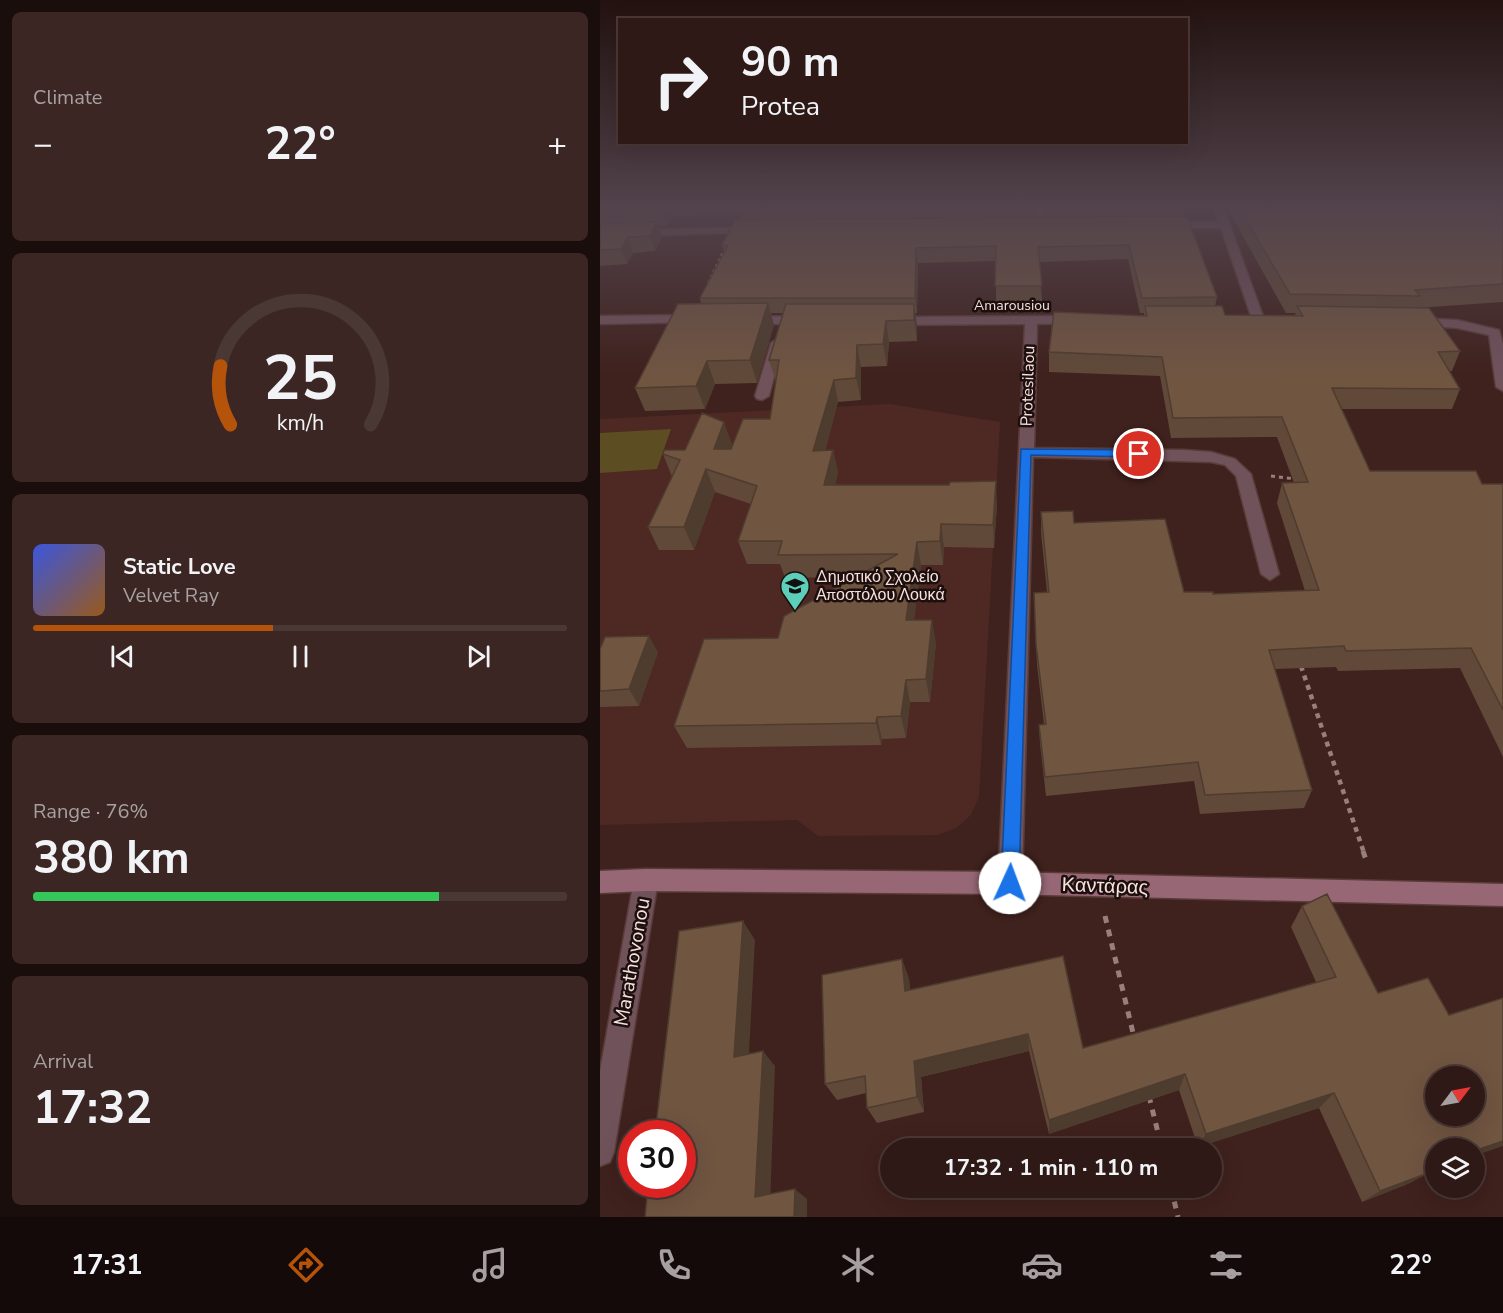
<!DOCTYPE html>
<html lang="en">
<head>
<meta charset="utf-8">
<style>
  :root { --surface:#2f1916; --page:#3b2623; --text:#f1f3f6; --muted:#a7a0a1; --line:#4a3835; --accent:#b45309 }
  body { margin:0; font-family:"Nunito Sans",sans-serif; background:var(--page); color:var(--text); height:100vh; display:flex; flex-direction:column; font-size:22px; white-space:nowrap }
  * { box-sizing:border-box; margin:0 }
  p { font-size:20px; color:var(--muted) }
  .icon { flex:none; width:33px; height:33px; fill:none; stroke:currentColor; stroke-width:2; stroke-linecap:round; stroke-linejoin:round }
  .map { position:relative; flex:1; overflow:hidden }
  .panel { display:flex; flex-direction:column; gap:12px; padding:12px; background:#1a0e0c; width:600px }
  .panel>* { flex:none }
  .hud { position:absolute; left:18px; top:18px; width:570px; height:126px; border-radius:0px; box-shadow:0 6px 24px #0002,0 0 0 2px var(--line); background:#2f1916; color:var(--text); overflow:hidden }
  .needle { width:39px; rotate:58deg }
  .buttons { position:absolute; left:825px; top:1066px; display:grid; gap:12px }
  .buttons a { display:grid; place-items:center; width:60px; height:60px; border-radius:50%; background:var(--surface); box-shadow:0 6px 24px #0002,0 0 0 2px var(--line); font-size:30px }
  .speed { position:absolute; left:18px; top:1120px; display:flex; gap:12px; font-size:30px; font-weight:700; text-align:center }
  .speed>* { display:grid; place-content:center; width:78px; height:78px; border-radius:50%; background:var(--surface); box-shadow:0 6px 24px #0002,0 0 0 2px var(--line); line-height:1 }
  .speed .limit { border:9px solid #d22; background:#fff; color:#111 }
  .pin { position:absolute; display:grid; place-items:center; width:51px; height:51px; color:#fff; margin:-26px; border:3px solid #fff; border-radius:50%; box-shadow:0 2px 6px #0007 }
  .me { position:absolute; width:66px; margin:-33px; rotate:2deg; stroke-linejoin:round; filter:drop-shadow(0 0 4px #0008) }
  .turn { display:flex; align-items:center; gap:21px; height:126px; padding:0 24px; font-size:27px }
  .turn .icon { width:78px; height:78px; stroke-width:2.5 }
  .turn b { display:block; font-size:42px; line-height:51px }
  .big { font-size:45px; font-weight:700; line-height:1.1 }
  .panel .widget { flex:1; display:flex; flex-direction:column; justify-content:center; gap:9px; min-width:0; padding:0 21px; border-radius:9px; background:var(--page) }
  .panel .dial { align-items:center; gap:0 }
  .dial svg { height:156px; overflow:visible; fill:none; stroke:var(--line); stroke-width:7; stroke-linecap:round; text-anchor:middle }
  .dial text { fill:var(--text); stroke:none }
  .song { display:flex; align-items:center; gap:18px }
  .cover { width:72px; height:72px; border-radius:9px; background:linear-gradient(135deg,hsl(230 70% 55%),hsl(30 70% 35%)) }
  .played { height:6px; border-radius:3px; background:linear-gradient(90deg,var(--accent) 45%,var(--line) 45%) }
  .keys { display:flex; justify-content:space-around; direction:ltr }
  .heat { display:flex; justify-content:space-between; align-items:center; font-size:33px; direction:ltr }
  .charge { height:9px; border-radius:4px; background:linear-gradient(90deg,#34c759 76%,var(--line) 0) }
  .trip { position:absolute; left:280px; top:1138px; width:342px; height:60px; border-radius:30px; background:var(--surface); box-shadow:0 6px 24px #0002,0 0 0 2px var(--line); font-weight:700; line-height:60px; text-align:center }
  .tab-bar { display:flex; height:96px; justify-content:space-around; align-items:center; background:#130a09; color:var(--muted) }
  .tab-bar .icon { width:42px; height:42px }
  .tab-bar .current { color:var(--accent) }
  .tab-bar b { font-size:27px; color:var(--text) }
  main { display:flex; flex:1; min-height:0 }
  .map>svg:first-child { display:block }
  .built { fill:#4e2823 }
  .green { fill:#5c4d23 }
  .lines { fill:none; stroke-linecap:round; stroke-linejoin:round }
  .street-casing { stroke:#593c38; stroke-width:3 }
  .secondary-casing { stroke:#593c38; stroke-width:3 }
  .path-far3 { stroke:#987f7b; stroke-width:2; stroke-dasharray:3 3; stroke-linecap:butt }
  .path-far2 { stroke:#987f7b; stroke-width:3; stroke-dasharray:4 4; stroke-linecap:butt }
  .path-far1 { stroke:#987f7b; stroke-width:4.5; stroke-dasharray:5 5; stroke-linecap:butt }
  .path { stroke:#987f7b; stroke-width:5; stroke-dasharray:7 7; stroke-linecap:butt }
  .street { fill:#70525b; fill-rule:evenodd }
  .secondary { fill:#976776; fill-rule:evenodd }
  .wall { fill:#604938 }
  .shaded-wall { fill:#4e3c2e }
  .building { fill:#705541; stroke:#4e3c2e; stroke-width:1.5; fill-rule:evenodd }
  .route { fill:#1a73e8; stroke:#114b97; stroke-width:1.5 }
  .labels { text-anchor:middle; dominant-baseline:central; stroke-width:5; stroke-linejoin:round; paint-order:stroke }
  .far-street-label { font-size:14px; fill:#f6e1de; stroke:#1d0f0d }
  .street-label { font-size:16px; fill:#f6e1de; stroke:#1d0f0d }
  .poi-label { font-size:16px; fill:#f6e1de; stroke:#1d0f0d; text-anchor:start }
  .near-street-label { font-size:20px; fill:#f6e1de; stroke:#1d0f0d }
</style>
</head>
<body>
<main>
<section class="panel">
<div class="widget"><p>Climate</p>
<div class="heat"><a>−</a><b class="big">22°</b><a>+</a></div>
</div>
<div class="widget dial"><svg viewBox="0 0 100 80">
<path d="M14 69A42 42 0 1 1 86 69"/>
<path d="M14 69A42 42 0 0 1 9 39" stroke="#b45309"/>
<text x="50" y="56" font-size="32" font-weight="700">25</text>
<text x="50" y="72" font-size="11">km/h</text>
</svg></div>
<div class="widget">
<div class="song"><i class="cover"></i><div><b>Static Love</b><p>Velvet Ray</p></div></div>
<div class="played"></div>
<div class="keys"><svg class="icon" aria-label="previous" viewBox="0 0 24 24"><path d="M18 5L8 12l10 7zM5 5v14"/></svg><svg class="icon" aria-label="pause" viewBox="0 0 24 24"><path d="M8 5v14M16 5v14"/></svg><svg class="icon" aria-label="next" viewBox="0 0 24 24"><path d="M6 5l10 7-10 7zM19 5v14"/></svg></div>
</div>
<div class="widget"><p>Range · 76%</p><b class="big">380 km</b><div class="charge"></div></div>
<div class="widget"><p>Arrival</p><b class="big">17:32</b></div>
</section>
<div class="map">
<svg width="903" height="1217" viewBox="0 0 903 1217">
  <rect width="100%" height="100%" fill="#3f211d"/>
  <path class="built" d="M290 404 400 422 379 797 371 815 356 828 338 835 218 836 197 820 0 825V419Z"/>
  <path class="green" d="M71 429 57 469 0 473V433Z"/>
  <g class="lines">
    <g class="street-casing">
      <path id="street" d="M436 206H446L444 228 435 226Z
        M613 206H623L664 319 662 322 652 319 621 228H566L561 225 566 222H618Z
        M159 227 160 229 155 232 0 237V231Z
        M94 315 100 319 98 322 0 324V316Z
        M149 316 205 317 211 321 205 325 145 323 143 320Z
        M478 316 482 317V323L437 324 434 448 584 450 611 452 635 459 651 474 679 574 670 580 661 574 636 476 625 465 611 462 433 457 422 883 418 891 410 894 402 891 398 883 425 324 293 325 287 321 293 317Z
        M815 318 857 320 899 330 903 344V391L896 387 889 335 857 328 811 325V319Z
        M177 339 183 343 169 396 162 400 157 399 155 396 171 343Z
        M46 869 54 872 58 880 14 1152 10 1162 0 1166V1071L34 880 38 872Z"/>
    </g>
    <g class="secondary-casing">
      <path id="secondary" d="M46 869 410 872 903 884V906L410 894 46 891 0 893V871Z"/>
    </g>
    <path class="path-far3" d="M108 283 123 252"/>
    <path class="path-far2" d="M671 476 696 479"/>
    <path class="path-far1" d="M701 666 764 853"/>
    <path class="path" d="M763 851 766 860
      M505 916 534 1037
      M549 1096 562 1149
      M571 1188 578 1217"/>
    <use href="#street" class="street"/>
    <use href="#secondary" class="secondary"/>
  </g>
  <path class="wall" d="M0 206H436L433 218 447 217V206H583L582 216 617 297 615 306 625 315H695L696 313H686L626 206H903V302L816 308 860 351 852 371H850L860 389 852 409H742L770 471 882 484H903V757L860 668 738 671 736 667 675 669 712 790 704 808 600 814 594 781 446 796 440 744 439 725 444 724 437 665 434 593 447 592 441 533V512L474 523 584 592 613 594 705 591 677 503 682 483H694L677 437 571 438 560 376 449 372V352L544 316V313H540L528 259 439 262 442 301H396V261L318 263 317 313H315L317 325V341L289 342 287 366 261 367V400L238 402 225 451 233 450 238 473 235 485 397 504 394 548 344 547 343 565H321L314 620 336 643 330 702H310L306 738 282 739 281 745 87 748 74 726 178 638 255 577 185 578 180 564H147L138 541 151 504 115 492 94 550H59L48 527 72 477 63 454 85 450 132 444 130 449H131L170 419 176 382 169 360 183 313H171L174 325 157 383 115 384 105 409 45 411 35 388 101 304 100 298 124 253 122 245 143 220 141 214 71 216 67 226 58 227 62 237 55 251 33 253 27 264 0 266Z
    M0 649 58 652 39 706 0 707Z
    M702 906 830 1171 810 1183 762 1202 719 1108 598 1147 579 1090 449 1134 429 1051 321 1077 324 1112 277 1123 267 1108 266 1093 237 1100 225 1084 302 959 309 979 310 990 483 1048 716 982 691 927Z"/>
  <path class="shaded-wall" d="M65 206H68L71 216 67 226 62 212Z
    M433 206H436L433 221Z
    M57 222 62 237 55 251 50 236Z
    M28 237 33 253 27 264 21 249Z
    M316 248 318 263 317 313 315 298Z
    M168 303 174 325 157 383 150 360Z
    M314 304 317 325V341L314 320Z
    M286 321 289 342 287 366 283 344Z
    M257 345 261 367V400L256 378Z
    M107 361 115 384 105 409 96 386Z
    M234 380 238 402 219 473 213 451Z
    M124 422 132 444 122 472 114 449Z
    M233 450 238 473 230 508 224 485Z
    M106 469 115 492 94 550 84 527Z
    M396 481 397 504 394 548 393 525Z
    M341 524 344 547 343 565 340 541Z
    M317 542 321 565 311 643 306 620Z
    M332 620 336 643 330 702 326 679Z
    M49 636 58 652 39 706 29 689Z
    M306 680 310 702 306 738 301 716Z
    M277 717 282 739 281 745 276 723Z
    M143 921 155 940 148 1072 134 1057Z
    M302 959 309 979 312 1010 305 991Z
    M428 1034 429 1051 321 1077 324 1112 317 1097 314 1061Z
    M163 1051 175 1066 170 1206 155 1197Z
    M585 1074 579 1090 449 1134V1120Z
    M734 1093 719 1108 598 1147 606 1134Z
    M903 1141V1146L874 1156V1151Z
    M836 1164V1170L808 1179 828 1167Z
    M831 1172 810 1183 762 1202 780 1191Z
    M195 1189 207 1199V1217H194Z"/>
  <path class="building" d="M0 206H65L62 212 0 214Z
    M142 206H433L140 209Z
    M638 206H903V284L815 290 820 296 690 294Z
    M587 216 617 297 542 298 529 245 438 247 442 286H395L396 246 316 248 315 298H100L128 245H122L135 220Z
    M57 222 50 236 28 237 21 249 0 250V224Z
    M168 303 150 360 107 361 96 386 35 388 78 304Z
    M186 304H314V320L286 321 283 344 257 345 256 378 234 380 213 451 233 450 224 485H349L350 482 396 481 393 525 341 524 340 541 317 542 306 620H332L326 679 306 680 301 716 277 717 276 723 74 726 104 639 178 638 184 616 298 554 178 555 182 541H138L157 486 106 469 84 527H48L80 460 63 454 64 450H85L102 413 124 422 114 449H131L143 419H170L179 360H169Z
    M545 306H622L625 315 703 316 697 306 829 308 860 351 838 352 860 389 732 388 770 471H876L882 484H903V710L871 648 746 651 744 646 669 650 712 790 605 795 598 762 445 777 439 725 446 724 436 645 434 593 449 592 441 512 473 511 474 523 565 519 584 592H613V594L719 590 682 483 708 482 682 417 573 418 562 357 449 352 454 312 547 316Z
    M49 636 29 689 0 691V649L5 637Z
    M727 894 778 993 828 978 849 1015 903 998V1141L874 1151V1149H836V1164L828 1167 831 1172 780 1191 734 1093 606 1134 585 1074 449 1120 428 1034 314 1061 317 1097 267 1108 265 1076 225 1084 222 975 302 959 305 991 463 956 483 1048 736 977 702 906ZM836 1077H874V1116H836Z
    M143 921 134 1057 163 1051 155 1197 195 1189 194 1217H45L48 1185H82V1134H55L79 931Z"/>
  <linearGradient id="sky" x2="0" y2="1"><stop stop-color="#231210"/><stop offset="0.55" stop-color="#52434c"/><stop offset="1" stop-color="#52434c" stop-opacity="0"/></linearGradient>
  <rect width="903" height="376" fill="url(#sky)"/>
  <path class="route" d="M421 449 539 450 544 454 539 457 431 455 419 883 416 889 410 891 404 889 401 883Z"/>
  <defs>
    <g id="school-pin" transform="scale(1.5)"><path d="M0 17L-7.5 6A9.5 9.5 0 1 1 7.5 6Z" fill="#5cceba" stroke="#1d0f0d"/><path d="M0-5L7-2L0 1L-7-2ZM-4 1L0 2.5L4 1V4Q0 6-4 4Z" fill="#111"/></g>
  </defs>
  <g fill-rule="evenodd">
    <use href="#school-pin" x="195" y="586"/>
  </g>
  <g class="labels">
    <g class="far-street-label">
      <text x="412" y="305">Amarousiou</text>
    </g>
    <g class="street-label">
      <text transform="translate(428 386) rotate(-88)">Protesilaou</text>
    </g>
    <g class="poi-label">
      <text x="216" y="577">Δημοτικό Σχολείο<tspan x="216" dy="18">Αποστόλου Λουκά</tspan></text>
    </g>
    <g class="near-street-label">
      <text transform="translate(505 886) rotate(2)">Καντάρας</text>
      <text transform="translate(32 962) rotate(-80)">Marathovonou</text>
    </g>
  </g>
</svg>
<div class="buttons">
<a><svg class="needle" viewBox="-14 -14 28 28"><path d="M0-13l5 13h-10z" fill="#e53935"/><path d="M0 13l5-13h-10z" fill="#a7a0a1"/></svg></a>
<a><svg class="icon" aria-label="layers" viewBox="0 0 24 24"><path d="M12 4l9 5-9 5-9-5zM3 14l9 5 9-5"/></svg></a>
</div>
<div class="speed"><div class="limit">30</div></div>
<div class="pin" style="left:539px;top:454px;background:#d93025"><svg class="icon" aria-label="arrive" viewBox="0 0 24 24"><path d="M6 21V4h12l-3 4 3 4H6"/></svg></div>
<svg class="me" style="left:410px;top:883px" viewBox="-20 -20 40 40"><circle r="19" fill="#fff"/><path d="M0-13L10 11 0 6-10 11z" fill="#1a73e8"/></svg>
<div class="trip">17:32 · 1 min · 110 m</div>
<div class="hud">
<div class="turn"><svg class="icon" aria-label="right" viewBox="0 0 24 24"><path d="M7 20v-9h11M14 6l5 5-5 5"/></svg><div><b>90 m</b>Protea</div></div>
</div>
</div>
</main>
<nav class="tab-bar">
<b>17:31</b>
<svg class="icon current" aria-label="directions" viewBox="0 0 24 24"><path d="M12 3l9 9-9 9-9-9zM9 14v-3h6M13 9l2 2-2 2"/></svg>
<svg class="icon" aria-label="music" viewBox="0 0 24 24"><path d="M9 18V5l10-2v13"/><circle cx="6" cy="18" r="3"/><circle cx="16" cy="16" r="3"/></svg>
<svg class="icon" aria-label="phone" viewBox="0 0 24 24"><path d="M5 4h4l2 5-3 2q2 4 5 5l2-3 5 2v4C11 20 4 13 5 4z"/></svg>
<svg class="icon" aria-label="climate" viewBox="0 0 24 24"><path d="M12 3v18M4 7l16 10M4 17L20 7"/></svg>
<svg class="icon" aria-label="car" viewBox="0 0 24 24"><path d="M5 17H2v-5l4-1 3-4h7l3 4 3 1v5h-3M9 17h6M6 11h13"/><circle cx="7" cy="17" r="2"/><circle cx="17" cy="17" r="2"/></svg>
<svg class="icon" aria-label="filters" viewBox="0 0 24 24"><path d="M4 7h16M4 17h16"/><circle cx="9" cy="7" r="2"/><circle cx="15" cy="17" r="2"/></svg>
<b>22°</b>
</nav>
</body>
</html>
